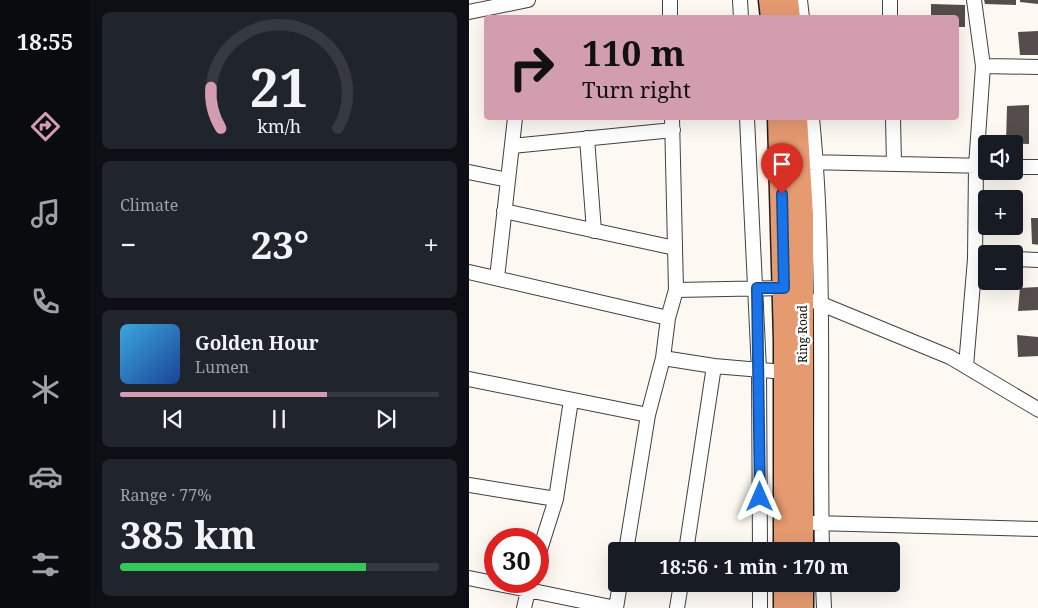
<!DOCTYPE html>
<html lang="en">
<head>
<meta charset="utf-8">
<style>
  :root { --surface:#171b24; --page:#20242c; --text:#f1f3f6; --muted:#9ea1a6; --line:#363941; --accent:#d29eaf }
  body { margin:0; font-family:"Noto Serif",serif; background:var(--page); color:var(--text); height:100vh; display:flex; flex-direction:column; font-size:19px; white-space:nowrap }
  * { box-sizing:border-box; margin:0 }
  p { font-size:16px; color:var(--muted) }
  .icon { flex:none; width:28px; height:28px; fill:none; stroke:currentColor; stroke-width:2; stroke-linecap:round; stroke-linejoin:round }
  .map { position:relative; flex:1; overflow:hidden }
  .sheet { display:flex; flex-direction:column; gap:12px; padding:12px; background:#0d0f14; width:379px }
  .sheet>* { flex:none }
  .banner { position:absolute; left:15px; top:15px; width:475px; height:105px; border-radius:5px; box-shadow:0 5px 20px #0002; background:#d29eaf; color:#111; overflow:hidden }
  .fabs { position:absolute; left:509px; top:135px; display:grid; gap:10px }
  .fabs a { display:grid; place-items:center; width:45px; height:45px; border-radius:5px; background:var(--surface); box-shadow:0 5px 20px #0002; font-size:25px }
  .speed { position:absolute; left:15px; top:528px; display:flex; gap:10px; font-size:25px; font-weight:700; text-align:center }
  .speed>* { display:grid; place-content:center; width:65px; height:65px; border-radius:50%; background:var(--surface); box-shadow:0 5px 20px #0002; line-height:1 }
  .speed .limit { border:8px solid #d22; background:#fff; color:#111 }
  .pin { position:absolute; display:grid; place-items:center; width:42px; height:42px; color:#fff; margin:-51px -21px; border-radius:50% 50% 50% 0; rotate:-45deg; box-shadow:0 0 5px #0007 }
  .pin .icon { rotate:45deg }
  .me { position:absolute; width:55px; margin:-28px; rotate:0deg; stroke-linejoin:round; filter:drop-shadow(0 0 4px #0008) }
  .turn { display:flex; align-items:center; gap:18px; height:105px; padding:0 15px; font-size:22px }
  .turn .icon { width:65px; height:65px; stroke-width:2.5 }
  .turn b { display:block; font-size:35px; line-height:42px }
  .big { font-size:38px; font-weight:700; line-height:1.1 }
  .sheet .card { flex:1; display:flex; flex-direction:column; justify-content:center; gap:8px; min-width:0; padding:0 18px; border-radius:8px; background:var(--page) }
  .sheet .dial { align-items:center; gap:0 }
  .dial svg { height:130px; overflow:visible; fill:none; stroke:var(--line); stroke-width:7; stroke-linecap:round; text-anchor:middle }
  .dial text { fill:var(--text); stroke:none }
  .song { display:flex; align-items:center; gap:15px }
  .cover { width:60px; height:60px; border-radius:8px; background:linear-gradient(135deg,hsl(200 70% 55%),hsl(220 70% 35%)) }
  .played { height:5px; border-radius:2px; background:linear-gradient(90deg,var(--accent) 65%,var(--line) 65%) }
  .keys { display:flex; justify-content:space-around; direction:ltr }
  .heat { display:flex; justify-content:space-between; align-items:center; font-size:28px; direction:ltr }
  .charge { height:8px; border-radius:4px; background:linear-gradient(90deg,#34c759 77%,var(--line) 0) }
  .trip { position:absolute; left:139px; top:542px; width:292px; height:50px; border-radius:5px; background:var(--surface); box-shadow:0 5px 20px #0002; font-weight:700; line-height:50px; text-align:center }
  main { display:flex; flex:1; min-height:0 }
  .tab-bar { display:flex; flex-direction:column; width:90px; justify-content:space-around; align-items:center; background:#090b0e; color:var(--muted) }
  .tab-bar .icon { width:35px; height:35px }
  .tab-bar .current { color:var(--accent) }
  .tab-bar b { font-size:22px; color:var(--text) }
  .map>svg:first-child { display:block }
  .building { fill:#554d4c }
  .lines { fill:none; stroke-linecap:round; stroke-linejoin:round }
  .minor-casing { stroke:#414141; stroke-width:16 }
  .trunk-casing { stroke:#1f1f1f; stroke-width:25 }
  .minor { stroke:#fff; stroke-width:14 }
  .trunk { stroke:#e59a70; stroke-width:22 }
  .route-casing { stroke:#114b97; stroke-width:12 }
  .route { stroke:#1a73e8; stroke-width:9 }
  .labels { text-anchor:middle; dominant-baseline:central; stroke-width:5; stroke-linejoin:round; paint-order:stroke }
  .street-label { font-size:12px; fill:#0e0e0e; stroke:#fff }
</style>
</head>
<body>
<main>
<nav class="tab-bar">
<b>18:55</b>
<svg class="icon current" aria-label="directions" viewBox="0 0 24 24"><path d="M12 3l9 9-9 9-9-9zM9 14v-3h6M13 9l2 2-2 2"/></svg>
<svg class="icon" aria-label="music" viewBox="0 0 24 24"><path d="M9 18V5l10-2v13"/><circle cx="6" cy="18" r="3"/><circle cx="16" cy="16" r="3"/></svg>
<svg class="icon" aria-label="phone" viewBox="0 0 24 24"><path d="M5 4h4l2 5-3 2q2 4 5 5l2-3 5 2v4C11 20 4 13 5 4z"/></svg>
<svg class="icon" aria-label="climate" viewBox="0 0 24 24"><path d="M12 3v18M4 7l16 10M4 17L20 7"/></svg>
<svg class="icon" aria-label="car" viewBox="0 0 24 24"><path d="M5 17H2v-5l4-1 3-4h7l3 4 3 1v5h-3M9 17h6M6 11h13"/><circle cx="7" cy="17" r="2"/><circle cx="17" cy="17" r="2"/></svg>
<svg class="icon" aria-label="filters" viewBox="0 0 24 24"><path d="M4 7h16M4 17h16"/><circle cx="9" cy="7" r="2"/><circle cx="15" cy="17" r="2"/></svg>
</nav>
<section class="sheet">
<div class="card dial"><svg viewBox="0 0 100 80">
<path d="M14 69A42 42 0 1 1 86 69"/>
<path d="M14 69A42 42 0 0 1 8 44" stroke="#d29eaf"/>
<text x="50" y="56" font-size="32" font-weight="700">21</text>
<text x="50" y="72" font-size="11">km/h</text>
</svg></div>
<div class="card"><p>Climate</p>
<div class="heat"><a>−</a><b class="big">23°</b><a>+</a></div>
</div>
<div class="card">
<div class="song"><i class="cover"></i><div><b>Golden Hour</b><p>Lumen</p></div></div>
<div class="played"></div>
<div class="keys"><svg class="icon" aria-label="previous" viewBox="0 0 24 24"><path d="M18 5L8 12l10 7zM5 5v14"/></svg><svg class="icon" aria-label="pause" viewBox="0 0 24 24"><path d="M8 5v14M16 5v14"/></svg><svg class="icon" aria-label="next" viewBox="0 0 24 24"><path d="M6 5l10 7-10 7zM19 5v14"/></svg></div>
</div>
<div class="card"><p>Range · 77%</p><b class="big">385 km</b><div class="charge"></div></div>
</section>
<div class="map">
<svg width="570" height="608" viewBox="0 0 570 608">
  <rect width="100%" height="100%" fill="#fdf8f1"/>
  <path class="building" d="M515 0H547V5L516 4Z
    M551 0H570V4L551 2Z
    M462 4 496 5V27H488V18H462Z
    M570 31V55H551L549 32Z
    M560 105V144L537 143 538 106Z
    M562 218H570V245L563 244Z
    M570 287V310L549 311 551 288Z
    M548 335 570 337V356L549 357Z"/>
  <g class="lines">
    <g class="minor-casing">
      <path id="minor" d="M201 0V18
        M271 0 272 18
        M331 0 333 18
        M421 0V18
        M0 12 59 0
        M514 66 570 67
        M278 118 290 370 291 551
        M343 118C357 262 350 407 353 551
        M424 118 425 164
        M118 138 125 231
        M43 146 204 130
        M338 162 518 166
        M545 167H570
        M0 172 39 180
        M35 211 206 248
        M545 259 570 260
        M0 272 199 318
        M28 278 46 118
        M207 290 315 288
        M345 301 481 357 570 410
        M194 358 245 366
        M497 366 506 259 507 166 514 66 505 0
        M0 379 179 415
        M0 485 87 499
        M345 523 570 529
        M157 551 179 415 194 358 199 318 207 290 203 118
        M217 551 245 366 316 372
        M69 556 87 499 102 400
        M0 578 147 608
        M291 584V608
        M354 584 355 608
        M55 608 61 582
        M147 608 151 584
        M208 608 212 584"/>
    </g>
    <g class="trunk-casing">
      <path id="trunk" d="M301 0 303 18
        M318 0 320 18
        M310 118 316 341V551
        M327 118 333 215V551
        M316 584V608
        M333 584V608"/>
    </g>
    <use href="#minor" class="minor"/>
    <use href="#trunk" class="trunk"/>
  </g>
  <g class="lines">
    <g class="route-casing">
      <path id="route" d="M291 497 288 288H315L313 194"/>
    </g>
    <use href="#route" class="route"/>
  </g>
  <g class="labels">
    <g class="street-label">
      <text transform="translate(333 334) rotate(-90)">Ring Road</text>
    </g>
  </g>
</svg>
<div class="fabs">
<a><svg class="icon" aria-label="sound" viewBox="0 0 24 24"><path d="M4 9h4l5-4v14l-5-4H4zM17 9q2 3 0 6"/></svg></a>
<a>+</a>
<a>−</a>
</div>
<div class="speed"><div class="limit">30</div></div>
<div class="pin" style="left:313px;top:194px;background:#d93025"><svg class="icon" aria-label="arrive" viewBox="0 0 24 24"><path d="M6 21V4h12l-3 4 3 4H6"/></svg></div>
<svg class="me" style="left:291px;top:497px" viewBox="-20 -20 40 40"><path d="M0-17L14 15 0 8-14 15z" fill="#1a73e8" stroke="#fff" stroke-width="4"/></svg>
<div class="trip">18:56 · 1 min · 170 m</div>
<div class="banner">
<div class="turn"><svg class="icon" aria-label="right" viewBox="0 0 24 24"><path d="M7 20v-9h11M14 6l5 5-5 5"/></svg><div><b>110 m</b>Turn right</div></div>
</div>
</div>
</main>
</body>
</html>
